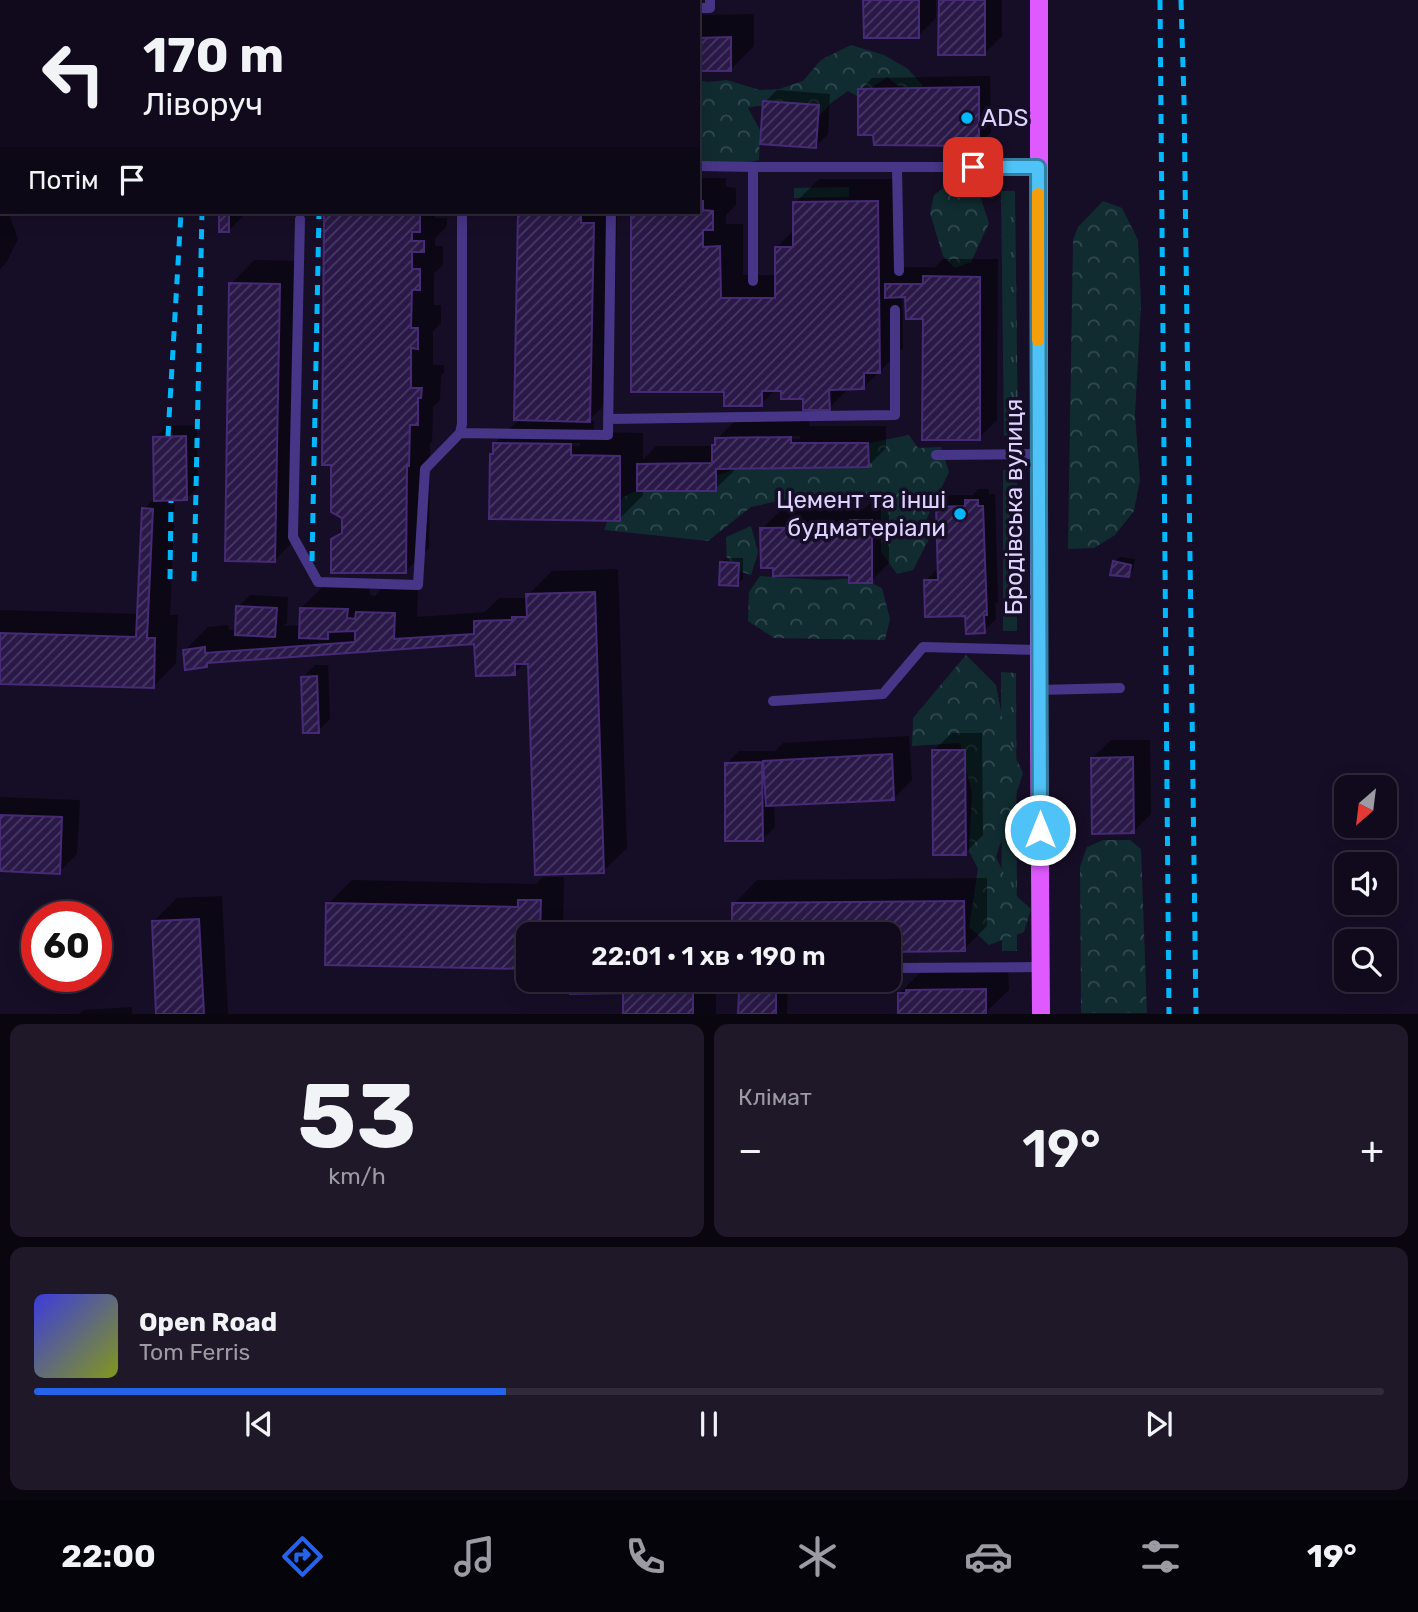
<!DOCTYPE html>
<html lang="uk">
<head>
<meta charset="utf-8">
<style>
  :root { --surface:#100a1c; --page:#1e1829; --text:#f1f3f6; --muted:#9c9aa3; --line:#302b3b; --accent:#2563eb }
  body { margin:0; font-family:Rubik,sans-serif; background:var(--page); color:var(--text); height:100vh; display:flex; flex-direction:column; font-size:26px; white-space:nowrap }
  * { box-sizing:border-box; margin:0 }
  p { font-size:23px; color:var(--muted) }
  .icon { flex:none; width:38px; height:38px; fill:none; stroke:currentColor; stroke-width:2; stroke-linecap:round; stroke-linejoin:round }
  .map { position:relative; height:1014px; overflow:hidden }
  .sheet { display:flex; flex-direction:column; gap:10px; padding:10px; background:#09060f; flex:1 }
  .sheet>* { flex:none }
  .guide { position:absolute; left:0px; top:0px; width:700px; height:214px; box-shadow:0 4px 18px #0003,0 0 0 2px var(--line); background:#100a1c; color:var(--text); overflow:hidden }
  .needle { width:46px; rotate:208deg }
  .fabs { position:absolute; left:1334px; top:775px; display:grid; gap:14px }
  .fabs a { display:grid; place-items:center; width:63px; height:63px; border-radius:14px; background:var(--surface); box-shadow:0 4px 18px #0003,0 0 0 2px var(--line); font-size:35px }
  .speed { position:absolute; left:21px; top:901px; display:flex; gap:14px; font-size:35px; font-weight:700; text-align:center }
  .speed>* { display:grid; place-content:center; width:91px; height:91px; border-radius:50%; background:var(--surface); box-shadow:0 4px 18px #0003,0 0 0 2px var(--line); line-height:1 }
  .speed .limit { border:10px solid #d22; background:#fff; color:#111 }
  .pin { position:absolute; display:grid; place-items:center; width:60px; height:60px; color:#fff; margin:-30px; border-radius:14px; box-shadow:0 4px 10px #0006 }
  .me { position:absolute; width:77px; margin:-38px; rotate:0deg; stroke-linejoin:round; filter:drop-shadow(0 0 5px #0008) }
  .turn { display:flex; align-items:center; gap:24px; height:147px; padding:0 28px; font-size:32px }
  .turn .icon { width:91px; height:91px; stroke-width:2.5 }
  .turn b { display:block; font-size:49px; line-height:60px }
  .then { display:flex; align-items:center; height:66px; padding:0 28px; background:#0003; gap:14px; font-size:26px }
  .big { font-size:52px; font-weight:600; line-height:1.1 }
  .sheet .tile { flex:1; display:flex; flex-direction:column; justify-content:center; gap:10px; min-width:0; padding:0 24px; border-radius:14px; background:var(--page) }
  .sheet .dial { align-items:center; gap:0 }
  .dial b { font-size:91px; line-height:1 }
  .song { display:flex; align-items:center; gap:21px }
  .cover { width:84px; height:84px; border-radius:10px; background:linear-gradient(135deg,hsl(240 70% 55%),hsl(70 70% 35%)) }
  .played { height:7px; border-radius:4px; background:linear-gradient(90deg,var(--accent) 35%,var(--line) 35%) }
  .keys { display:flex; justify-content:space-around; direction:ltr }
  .heat { display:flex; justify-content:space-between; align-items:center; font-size:38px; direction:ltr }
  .sheet .tiles { flex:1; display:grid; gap:10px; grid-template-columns:1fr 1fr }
  .tile:last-child { grid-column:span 2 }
  .trip { position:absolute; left:516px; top:922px; width:385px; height:70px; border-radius:14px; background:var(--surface); box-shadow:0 4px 18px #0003,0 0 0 2px var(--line); font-weight:600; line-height:70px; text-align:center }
  .dock { display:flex; height:112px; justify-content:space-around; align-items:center; background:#06040b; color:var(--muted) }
  .dock .icon { width:49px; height:49px }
  .dock .selected { color:var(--accent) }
  .dock b { font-size:32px; color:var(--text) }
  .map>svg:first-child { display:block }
  .grass { fill:url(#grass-tufts) }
  .forest { fill:url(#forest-crowns) }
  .shadow { fill:#0007; fill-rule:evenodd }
  .building { fill:url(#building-hatch); stroke:#462a75; stroke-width:2 }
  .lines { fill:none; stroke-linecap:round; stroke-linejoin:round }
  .lane { stroke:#473687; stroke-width:10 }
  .primary { stroke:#de5aff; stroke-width:18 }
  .rail { stroke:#00b8fe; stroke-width:5; stroke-dasharray:10 9; stroke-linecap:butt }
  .route-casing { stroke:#337fa1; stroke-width:18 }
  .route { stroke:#4fc3f7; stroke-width:12 }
  .slow { stroke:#f59e0b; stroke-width:12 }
  .poi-dot { fill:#00b8fe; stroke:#160e26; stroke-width:2.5 }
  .labels { text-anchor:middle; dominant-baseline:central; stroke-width:7; stroke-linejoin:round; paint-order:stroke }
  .poi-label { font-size:24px; fill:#dfd3ff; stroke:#160e26; text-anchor:start }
  .street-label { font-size:24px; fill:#dfd3ff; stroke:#160e26 }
</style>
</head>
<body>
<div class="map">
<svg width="1418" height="1014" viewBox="0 0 1418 1014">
  <defs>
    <pattern id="grass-tufts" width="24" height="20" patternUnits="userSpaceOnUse" patternTransform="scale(1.75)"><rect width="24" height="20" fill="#102c30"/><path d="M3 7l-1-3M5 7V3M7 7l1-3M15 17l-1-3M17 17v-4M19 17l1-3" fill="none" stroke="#324a4f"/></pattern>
    <pattern id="forest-crowns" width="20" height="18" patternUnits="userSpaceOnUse" patternTransform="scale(1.75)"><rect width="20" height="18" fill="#102c30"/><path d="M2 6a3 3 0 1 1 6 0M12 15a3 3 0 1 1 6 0" fill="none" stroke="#324a4f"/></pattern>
    <pattern id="building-hatch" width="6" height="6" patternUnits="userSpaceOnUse" patternTransform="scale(1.75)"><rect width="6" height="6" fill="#2a1948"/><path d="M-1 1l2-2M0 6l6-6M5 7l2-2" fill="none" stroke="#483a63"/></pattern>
  </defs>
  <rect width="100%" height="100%" fill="#160e26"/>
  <path class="grass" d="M849 187V197L794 198V188Z
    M1001 191H1015L1018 436H1004Z
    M1003 470H1017V631H1003Z
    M1001 672 1016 673 1017 951H1002Z"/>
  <path class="forest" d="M851 45 884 55 908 69 923 86 916 91 897 85 887 77 874 86 870 103 848 91 831 103 799 138C785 119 774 100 748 108L760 130 759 160 727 169 698 164V80L708 82 727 80 760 90 779 89 803 81 821 60Z
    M950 183 976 184 989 223 971 262 955 268 943 256 930 213 934 195Z
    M1103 201 1122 208 1138 240 1141 304 1135 415 1140 480 1134 511 1115 535 1094 548 1068 549 1073 240 1078 227Z
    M909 435 918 448 941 447 949 472 927 518 929 539 913 570 897 574 881 552V503L867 495 810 494 751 507 708 541 604 530 611 512 623 497 657 481 723 474 754 459 839 449Z
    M751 526 758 552 751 575 727 567 726 537Z
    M760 576 823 580 861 578 882 588 890 619 885 640 774 638 748 621 749 592Z
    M966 655 996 685 1006 737 1023 773 996 857 1013 893 1031 909 1024 932 989 945 969 927 978 869 969 851 972 793 960 743 912 746 913 718Z
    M1103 840H1130L1141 849 1147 1013H1081L1080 867 1087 847Z"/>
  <path class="shadow" d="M569 0V2H425L427 1Z
    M865 0H936V18L918 36Z
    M940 0H1002V36L984 54Z
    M754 14V46L731 69 698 70V15Z
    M990 76 991 132 979 144 860 90 872 78Z
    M777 90 830 94 828 134 816 146 765 102Z
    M698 163H700V178H726V187L736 188V205L726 215V224H743V275H777V247L795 229V203L819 179H901L902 270 905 267H935L943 259H998L997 420 979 438 924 317 907 295H902L903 348 863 388H849L829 408 782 389H776L761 404 726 390 632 391 633 212H698Z
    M0 210 9 214 18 239 6 263 0 269Z
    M221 212H247L229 230H221Z
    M326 212H438L435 215V218H447V226L435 238V246H443V265L434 273V305H441V323L433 331V365H444V373L441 376 440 400 433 407 432 441 430 444 429 548 405 572 332 539 344 528 333 464 324 463Z
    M520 212H617L613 397 588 421H594V432L643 433V460L656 446H713L717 442V439L735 421 809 420V426H886V448L868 466 733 467 734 471 715 489H643V495L619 519 492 455 495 452 494 444 520 419H515ZM730 436H800V439L730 440ZM513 442 580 443V446L513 445Z
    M254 260 303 261 298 536 275 560 231 284Z
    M197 425 198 487 186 499H175L170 615H178L176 663 153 687 0 682V610L139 614 144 509 156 497 155 438 167 426Z
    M978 489H989V494H995L998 602 995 604 996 619 984 631 967 614 926 581 937 569H939L938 507 950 495H973Z
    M870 503H889V563L871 581 851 573 762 529 780 511 864 509Z
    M1120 557 1135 559 1133 570 1128 576 1114 562Z
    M727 558H743V579L737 584 721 563Z
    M618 569 627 848 603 871 530 662H525L514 673 476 642 211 661 206 666 185 650 208 627 228 625 229 630H237L238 607 250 595 288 597 287 623 283 626 301 625V608L325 585 370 586V595L375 596 381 589 418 590 417 617 485 612 499 598H528V595L552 571Z
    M315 665H328L330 719 318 731 303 677Z
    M952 733H982L983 835 965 853 933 751Z
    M909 736 912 780 894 798 774 804 775 827 763 839 727 763 739 751H775L783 743Z
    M1111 740H1150L1151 814 1133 832 1092 758Z
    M0 797 80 800 77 854 59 872 0 870Z
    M543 877H564L563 934H528V967L327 964 328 904 352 880 536 884Z
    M987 878V926L964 949 889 950V934H734V904L757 880Z
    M222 896 228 1014H158L154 921 177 898Z
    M1008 966 1009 990 988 1010V1014H900L899 994 923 970Z
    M571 980H716V1014H625V992Z
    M752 981 788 982 787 1014H740V993Z
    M132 1007V1014H79L83 1010Z"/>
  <path class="building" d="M863 0H919V38H864Z
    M939 0H985V55H938Z
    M731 37V71H698V38Z
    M979 87V146L874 145 873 135H858V89Z
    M763 101 819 105 816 148 760 144Z
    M698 201H703V210L713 211V230H703V247L720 246 721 298H775V247H793V202L878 201 880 373H864V389L829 390 830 410H803V399H781V391H762V406H724V392H631V212H698Z
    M219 212H241V215H229V232H219Z
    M324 212 420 213V232H412V241H424V252H412V269H420V290H412L411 328H418V349L411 348V388H422L421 398H418V425H410L409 466H407L406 573H331V539L342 533V518L331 512V465H322Z
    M518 212H581V223H594L590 422 514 420Z
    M923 276 980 277V440H922L923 319H906L905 297 885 298V284H923Z
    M229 283 280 284 275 562 225 561Z
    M186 436 187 500 154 501 153 437Z
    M791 437V443H868L869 467 716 469V491H637V464L712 463V445H715V438Z
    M493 443 571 444V455L620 456V521L489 519 490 454H493Z
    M965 500H978V506H983L987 615H984L985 633 966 634 965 616 925 617 924 580H938L936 507 965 506Z
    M142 508 153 509 147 638H155L154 688 0 684V633L136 637Z
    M850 520H872V583H849V575L773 576V568H761L760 528 850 527Z
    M1113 561 1131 565 1129 577 1110 575Z
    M720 562 739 563 738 586 719 585Z
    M595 592 604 873 535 875 528 664H515V675L476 676 474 644 207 663V667L185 670 183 650 205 647V653L355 642V631L328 632V639L299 638 300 608 348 609 347 618 355 619 356 612 395 613 394 639 474 634V621L512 620V617H527L526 594Z
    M236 606 277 608 275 637 235 635Z
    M317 676 319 733H303L301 677Z
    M932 750H965L966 855H933Z
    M892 754 894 800 766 806 763 761Z
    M1133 757 1134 833 1092 834 1091 758Z
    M762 762 763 841H725V763Z
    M0 815 62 817 60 874 0 871Z
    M518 900H541L540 934H528V969L325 965 326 903 518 907Z
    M964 901 965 951 889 952V934H732V903Z
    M199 919 204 1014H156L152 921Z
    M570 980H693V1014H623V993L570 994Z
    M986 989V1014H898V993H906V990Z
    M739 992 776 993V1014H738Z"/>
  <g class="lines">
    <path class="lane" d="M487 0V2
      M698 8H710V0
      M698 166 753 167
      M897 168 899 271
      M300 219 293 537 318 582 418 585 425 469 460 433 462 424V212
      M753 281V167H1038
      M608 419 895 415V310
      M460 433 608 435 611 212
      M936 455 1038 454
      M1039 690 1120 688
      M773 701 883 694 923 647 1039 650
      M893 968 1041 967"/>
    <path class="primary" d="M1039 0V721L1041 1014"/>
    <path class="rail" d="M311 0V2
      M1160 0 1169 1014
      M1181 0 1184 100 1196 1014
      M200 2V0
      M168 436 181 212
      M312 561 319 212
      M170 579 171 501
      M194 581 202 212"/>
  </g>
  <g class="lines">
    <g class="route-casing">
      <path id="route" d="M973 167H1038L1040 830"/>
    </g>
    <use href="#route" class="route"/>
    <path class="slow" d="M1038 194V340"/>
  </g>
  <g class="poi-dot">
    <circle cx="967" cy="118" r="7"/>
    <circle cx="960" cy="514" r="7"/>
  </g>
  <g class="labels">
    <g class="poi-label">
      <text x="981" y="118">ADS</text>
      <text x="946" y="500" text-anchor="end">Цемент та інші<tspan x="946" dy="28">будматеріали</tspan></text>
    </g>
    <g class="street-label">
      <text transform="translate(1014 507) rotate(-90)">Бродівська вулиця</text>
    </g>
  </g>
</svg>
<div class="fabs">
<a><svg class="needle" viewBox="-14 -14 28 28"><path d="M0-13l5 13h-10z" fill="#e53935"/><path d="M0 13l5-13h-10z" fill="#9c9aa3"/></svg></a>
<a><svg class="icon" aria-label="sound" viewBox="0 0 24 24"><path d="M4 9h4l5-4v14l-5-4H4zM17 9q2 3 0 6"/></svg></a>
<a><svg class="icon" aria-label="search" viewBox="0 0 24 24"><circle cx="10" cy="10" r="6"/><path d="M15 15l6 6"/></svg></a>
</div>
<div class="speed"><div class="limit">60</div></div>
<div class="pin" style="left:973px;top:167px;background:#d93025"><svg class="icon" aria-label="arrive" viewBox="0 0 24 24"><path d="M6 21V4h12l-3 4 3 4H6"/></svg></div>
<svg class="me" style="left:1040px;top:830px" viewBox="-20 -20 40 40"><circle r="17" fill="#4fc3f7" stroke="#fff" stroke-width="3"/><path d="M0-11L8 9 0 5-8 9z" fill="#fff"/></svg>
<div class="trip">22:01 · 1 хв · 190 m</div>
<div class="guide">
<div class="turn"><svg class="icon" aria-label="left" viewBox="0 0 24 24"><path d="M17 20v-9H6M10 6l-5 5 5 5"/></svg><div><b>170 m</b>Ліворуч</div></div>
<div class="then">Потім<svg class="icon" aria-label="arrive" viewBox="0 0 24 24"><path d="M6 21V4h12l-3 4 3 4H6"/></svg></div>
</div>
</div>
<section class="sheet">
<div class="tiles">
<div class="tile dial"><b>53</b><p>km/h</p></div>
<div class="tile"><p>Клімат</p>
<div class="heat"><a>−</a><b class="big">19°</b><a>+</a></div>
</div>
<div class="tile">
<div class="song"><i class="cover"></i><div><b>Open Road</b><p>Tom Ferris</p></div></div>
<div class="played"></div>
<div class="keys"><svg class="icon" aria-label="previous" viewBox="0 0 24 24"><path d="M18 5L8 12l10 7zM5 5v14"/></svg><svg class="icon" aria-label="pause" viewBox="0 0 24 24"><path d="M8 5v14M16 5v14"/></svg><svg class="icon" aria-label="next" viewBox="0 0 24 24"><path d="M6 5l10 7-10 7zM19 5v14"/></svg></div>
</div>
</div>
</section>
<nav class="dock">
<b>22:00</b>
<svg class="icon selected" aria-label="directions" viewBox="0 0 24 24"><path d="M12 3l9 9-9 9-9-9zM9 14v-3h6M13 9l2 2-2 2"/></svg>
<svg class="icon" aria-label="music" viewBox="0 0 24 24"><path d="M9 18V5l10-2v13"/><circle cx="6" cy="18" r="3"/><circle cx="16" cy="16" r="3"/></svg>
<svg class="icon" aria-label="phone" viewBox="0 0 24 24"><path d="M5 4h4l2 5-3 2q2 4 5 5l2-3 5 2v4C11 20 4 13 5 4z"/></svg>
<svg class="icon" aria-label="climate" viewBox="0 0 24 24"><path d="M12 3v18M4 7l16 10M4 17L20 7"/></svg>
<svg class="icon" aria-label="car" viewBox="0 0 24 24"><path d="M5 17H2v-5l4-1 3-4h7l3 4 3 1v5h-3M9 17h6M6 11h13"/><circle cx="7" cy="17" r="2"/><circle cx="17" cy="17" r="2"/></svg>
<svg class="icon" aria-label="filters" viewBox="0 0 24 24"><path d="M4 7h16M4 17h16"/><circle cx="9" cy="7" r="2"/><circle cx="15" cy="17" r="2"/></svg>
<b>19°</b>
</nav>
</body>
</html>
